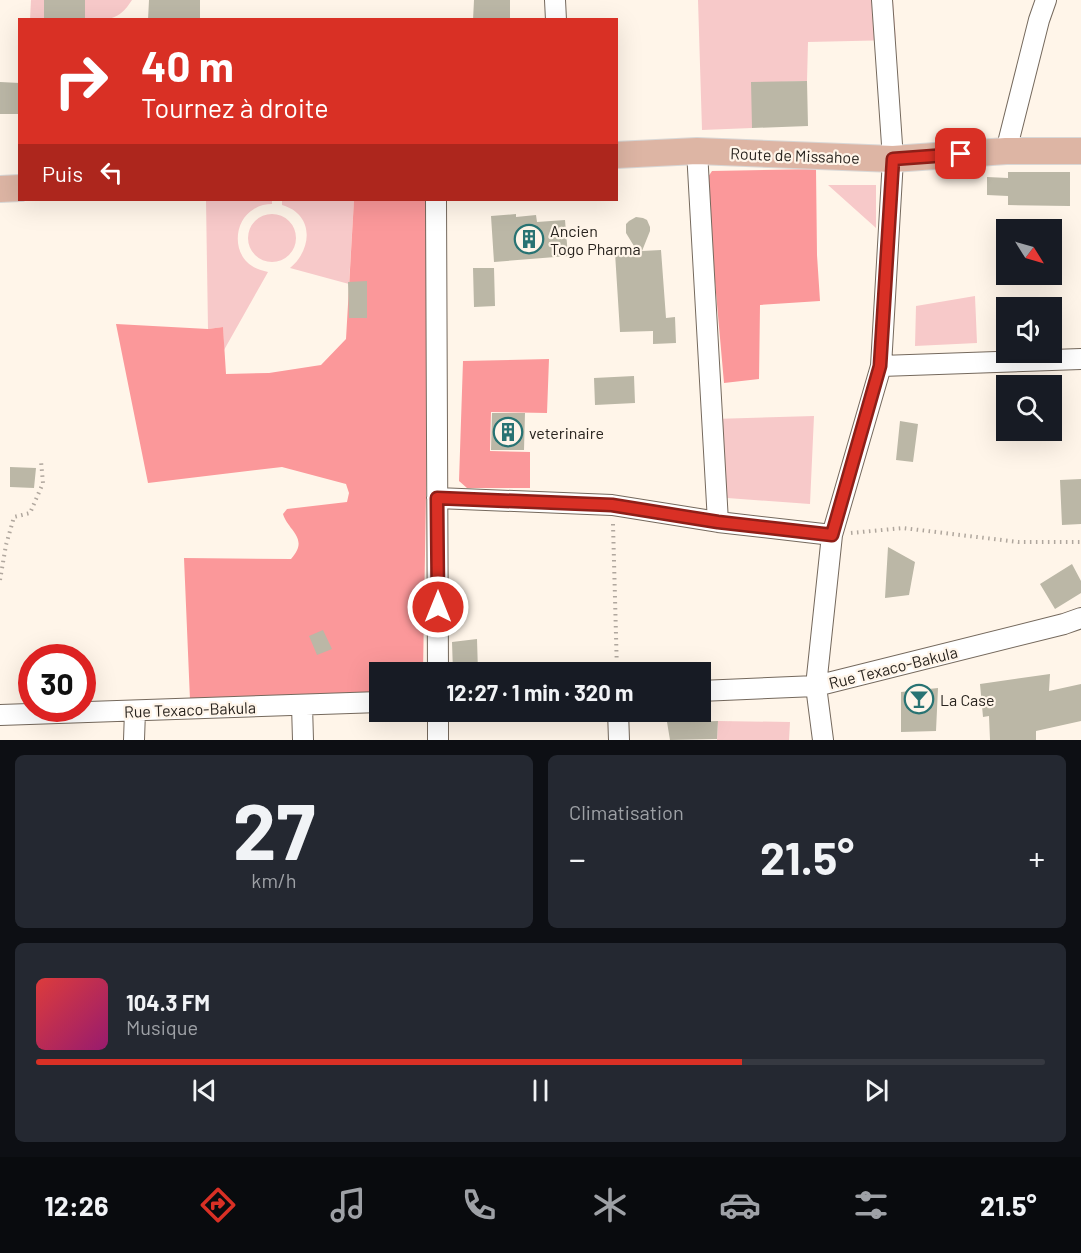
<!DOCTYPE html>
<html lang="fr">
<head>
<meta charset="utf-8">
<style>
  :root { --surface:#171b24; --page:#242831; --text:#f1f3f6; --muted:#9ea1a6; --line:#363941; --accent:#d93025 }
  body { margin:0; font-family:Barlow,sans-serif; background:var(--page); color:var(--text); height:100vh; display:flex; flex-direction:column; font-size:22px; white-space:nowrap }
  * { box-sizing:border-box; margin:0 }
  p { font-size:20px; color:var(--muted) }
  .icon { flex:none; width:33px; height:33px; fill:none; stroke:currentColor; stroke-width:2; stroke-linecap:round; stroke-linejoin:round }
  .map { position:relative; height:740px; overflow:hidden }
  .details { display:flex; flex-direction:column; gap:15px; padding:15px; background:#0d0f14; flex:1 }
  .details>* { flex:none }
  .top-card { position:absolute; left:18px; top:18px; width:600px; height:183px; border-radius:0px; box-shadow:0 6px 24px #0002; background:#d93025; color:#fff; overflow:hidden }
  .needle { width:39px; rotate:127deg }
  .fabs { position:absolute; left:996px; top:219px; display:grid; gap:12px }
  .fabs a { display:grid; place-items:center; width:66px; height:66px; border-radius:0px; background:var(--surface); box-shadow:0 6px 24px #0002; font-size:30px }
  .speed { position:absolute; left:18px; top:644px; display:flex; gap:12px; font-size:30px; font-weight:700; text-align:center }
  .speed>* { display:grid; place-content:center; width:78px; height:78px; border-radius:50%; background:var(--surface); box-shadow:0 6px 24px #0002; line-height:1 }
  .speed .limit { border:9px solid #d22; background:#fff; color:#111 }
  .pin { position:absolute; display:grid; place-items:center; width:51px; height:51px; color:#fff; margin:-26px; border-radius:12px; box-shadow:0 3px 9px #0006 }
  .me { position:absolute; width:66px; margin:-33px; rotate:0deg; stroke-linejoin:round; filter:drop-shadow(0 0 4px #0008) }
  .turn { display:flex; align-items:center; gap:21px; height:126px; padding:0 24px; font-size:27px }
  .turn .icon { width:78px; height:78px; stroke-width:2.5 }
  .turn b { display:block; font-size:42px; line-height:51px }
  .then { display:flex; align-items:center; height:57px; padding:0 24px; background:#0003; gap:12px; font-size:22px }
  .big { font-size:45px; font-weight:700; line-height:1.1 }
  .details .card { flex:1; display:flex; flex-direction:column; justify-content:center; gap:9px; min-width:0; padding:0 21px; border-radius:9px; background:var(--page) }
  .details .dial { align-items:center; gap:0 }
  .dial b { font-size:78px; line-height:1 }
  .song { display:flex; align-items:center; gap:18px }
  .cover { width:72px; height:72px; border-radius:9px; background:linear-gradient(135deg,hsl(0 70% 55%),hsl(320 70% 35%)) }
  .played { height:6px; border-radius:3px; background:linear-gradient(90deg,var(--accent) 70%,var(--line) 70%) }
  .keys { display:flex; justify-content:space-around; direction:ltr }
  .heat { display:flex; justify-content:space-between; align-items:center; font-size:33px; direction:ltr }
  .details .tiles { flex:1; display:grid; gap:15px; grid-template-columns:1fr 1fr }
  .card:last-child { grid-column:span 2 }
  .trip { position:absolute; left:369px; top:662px; width:342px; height:60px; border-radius:0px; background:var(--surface); box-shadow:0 6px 24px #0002; font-weight:700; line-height:60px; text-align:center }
  .tabs { display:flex; height:96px; justify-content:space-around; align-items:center; background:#090b0e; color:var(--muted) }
  .tabs .icon { width:42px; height:42px }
  .tabs .selected { color:var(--accent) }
  .tabs b { font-size:27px; color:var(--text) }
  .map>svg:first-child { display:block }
  .green { fill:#f7c9c9 }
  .forest { fill:#fb989a }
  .building { fill:#bbb7a6 }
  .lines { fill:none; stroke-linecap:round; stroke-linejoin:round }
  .minor-casing { stroke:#75695d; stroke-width:22 }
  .major-casing { stroke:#d8d7d6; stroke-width:28 }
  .path { stroke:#b0a79e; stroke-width:4; stroke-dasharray:1.5 4.5; stroke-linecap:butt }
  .minor { stroke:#fff; stroke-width:20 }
  .major { stroke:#ddb5a4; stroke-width:26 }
  .route-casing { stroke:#8d1f18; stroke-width:15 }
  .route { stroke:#d93025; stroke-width:10 }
  .labels { text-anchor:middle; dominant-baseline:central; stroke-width:4.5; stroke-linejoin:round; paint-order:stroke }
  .street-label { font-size:16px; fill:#28231e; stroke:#fff5e9 }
  .poi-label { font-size:16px; fill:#28231e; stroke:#fff5e9; text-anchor:start }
</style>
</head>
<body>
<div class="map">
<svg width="1081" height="740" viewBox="0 0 1081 740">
  <rect width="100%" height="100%" fill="#fff5e9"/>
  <path class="green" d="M31 0H44V19L30 20Z
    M85 0H132C118 22 108 19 85 20Z
    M698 0H893L896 40 808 42 807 81 752 83V128L702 130Z
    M828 185H876V228Z
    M206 200H272V204C266 204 260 205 254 209 236 219 232 247 247 262 253 268 260 270 268 272L224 350 223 327 208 329Z
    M282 200H354L349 284 290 268C313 249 314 214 282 205Z
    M248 238a24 24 0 1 1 48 0a24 24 0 1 1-48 0Z
    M975 296 977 343 915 346 916 306Z
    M814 416 810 504 714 497 713 419Z
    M718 721 790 722 789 740H717Z"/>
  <path class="forest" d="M816 169 817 255 820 301 760 305 759 379 724 383 706 180 712 171Z
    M354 200H431L423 672H380L379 692 190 700 184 558 291 559C310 538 288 531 283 514L287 509 347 502 349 493 346 484 282 467 148 483 116 324 208 329 223 327 226 374 269 373 321 365 346 339Z
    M549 359 547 413 491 412 490 451 530 452V488H467L459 481 463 361Z"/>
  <path class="building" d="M44 0H85V20H44Z
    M149 0H200V20H148Z
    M474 0H510V20H473Z
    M807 81 808 126 752 128 751 82Z
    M0 82 20 83V114H0Z
    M1008 172H1070V206L1008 205V196L987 195V177L1008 178Z
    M516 214V217L536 215 537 222 565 220 568 256 494 262 491 216Z
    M636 217 643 218 647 220 650 227V231L642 251 661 250 666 318 675 317 676 343 653 344V331L620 332 615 253 637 251 626 233V224L629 221Z
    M473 268H494L495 306 474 307Z
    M367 281V318H349L348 282Z
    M634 376 635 403 595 405 594 378Z
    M492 413H525L524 450H491Z
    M900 421 918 424 913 462 896 460Z
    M10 467 36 468 34 488 10 487Z
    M1081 479V524L1062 525 1060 480Z
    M888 547 915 562 909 595 885 598Z
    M1072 564 1081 581V593L1055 609 1040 584Z
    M323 630 332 649 317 655 309 636Z
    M477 639 478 672H453L452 642Z
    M1050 674 1049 691 1081 684V721L1036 731V740H990L989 716 983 717 980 684Z
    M938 688 936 731 901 732V692Z
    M718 721 717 739 670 740 667 722Z"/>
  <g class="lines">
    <g class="minor-casing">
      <path id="minor" d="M555 0 556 20
        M697 151 718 522
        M1006 151 1039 20 1046 0
        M436 200 438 672
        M881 366 1081 359
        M437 498 612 505 718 522 832 535
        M700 691 816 686 1064 624 1081 618
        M302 705 303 740
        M438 711V740
        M618 711 619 740
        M0 715 380 702
        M134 740 135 711
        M823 740 816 686 832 535 881 366 893 159 882 0"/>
    </g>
    <g class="major-casing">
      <path id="major" d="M616 155 697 151 893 159 1006 151H1081
        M0 189 20 188"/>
    </g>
    <path class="path" d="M613 524 617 672
      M851 533 903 528 1018 542H1081
      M0 580 6 545 14 517 30 513 43 483 41 461"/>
    <use href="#minor" class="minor"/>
    <use href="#major" class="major"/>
  </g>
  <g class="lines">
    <g class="route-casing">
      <path id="route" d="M438 607 437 498 612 505 718 522 832 535 880 366 893 159 961 154"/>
    </g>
    <use href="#route" class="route"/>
  </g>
  <defs>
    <g id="building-ring" transform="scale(1.5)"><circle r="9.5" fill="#fff5e9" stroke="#287373" stroke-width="1.5"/><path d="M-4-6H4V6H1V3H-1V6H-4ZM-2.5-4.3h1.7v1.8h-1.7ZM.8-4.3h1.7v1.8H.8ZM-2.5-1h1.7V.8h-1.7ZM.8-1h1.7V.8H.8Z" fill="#287373"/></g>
    <g id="bar-ring" transform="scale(1.5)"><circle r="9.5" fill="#fff5e9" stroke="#287373" stroke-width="1.5"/><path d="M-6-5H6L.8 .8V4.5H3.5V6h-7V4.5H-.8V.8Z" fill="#287373"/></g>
  </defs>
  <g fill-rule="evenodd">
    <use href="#building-ring" x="529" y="239"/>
    <use href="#building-ring" x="508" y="432"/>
    <use href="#bar-ring" x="919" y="699"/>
  </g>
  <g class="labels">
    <g class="street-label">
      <text transform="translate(795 155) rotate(2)">Route de Missahoe</text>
      <text transform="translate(893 667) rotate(-14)">Rue Texaco-Bakula</text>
      <text transform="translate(190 709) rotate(-2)">Rue Texaco-Bakula</text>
    </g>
    <g class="poi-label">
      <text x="550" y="230">Ancien<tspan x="550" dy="18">Togo Pharma</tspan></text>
      <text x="529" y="432">veterinaire</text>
      <text x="940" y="699">La Case</text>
    </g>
  </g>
</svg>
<div class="fabs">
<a><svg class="needle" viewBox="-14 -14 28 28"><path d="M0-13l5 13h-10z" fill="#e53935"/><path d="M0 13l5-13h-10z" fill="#9ea1a6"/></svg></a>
<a><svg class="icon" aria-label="sound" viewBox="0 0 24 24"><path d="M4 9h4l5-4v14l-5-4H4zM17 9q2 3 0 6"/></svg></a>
<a><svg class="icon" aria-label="search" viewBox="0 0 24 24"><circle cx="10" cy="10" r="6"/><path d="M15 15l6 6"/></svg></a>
</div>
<div class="speed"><div class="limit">30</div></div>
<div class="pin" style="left:961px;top:154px;background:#d93025"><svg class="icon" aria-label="arrive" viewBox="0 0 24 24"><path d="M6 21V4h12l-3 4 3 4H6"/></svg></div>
<svg class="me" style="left:438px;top:607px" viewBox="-20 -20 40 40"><circle r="17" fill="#d93025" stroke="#fff" stroke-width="3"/><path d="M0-11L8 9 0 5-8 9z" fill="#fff"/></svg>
<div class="trip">12:27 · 1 min · 320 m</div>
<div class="top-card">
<div class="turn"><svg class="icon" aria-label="right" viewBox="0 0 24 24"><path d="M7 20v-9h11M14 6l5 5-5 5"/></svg><div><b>40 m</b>Tournez à droite</div></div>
<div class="then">Puis<svg class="icon" aria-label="left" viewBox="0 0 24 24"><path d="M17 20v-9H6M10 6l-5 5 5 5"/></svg></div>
</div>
</div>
<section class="details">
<div class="tiles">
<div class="card dial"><b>27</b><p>km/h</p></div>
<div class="card"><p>Climatisation</p>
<div class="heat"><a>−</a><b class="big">21.5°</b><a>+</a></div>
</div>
<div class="card">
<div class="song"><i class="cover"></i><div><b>104.3 FM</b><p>Musique</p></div></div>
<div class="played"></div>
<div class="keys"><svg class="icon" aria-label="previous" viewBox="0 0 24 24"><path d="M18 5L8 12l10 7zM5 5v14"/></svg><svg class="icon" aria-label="pause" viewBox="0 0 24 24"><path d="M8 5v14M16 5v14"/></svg><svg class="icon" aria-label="next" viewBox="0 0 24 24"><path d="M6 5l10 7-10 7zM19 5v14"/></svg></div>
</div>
</div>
</section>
<nav class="tabs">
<b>12:26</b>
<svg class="icon selected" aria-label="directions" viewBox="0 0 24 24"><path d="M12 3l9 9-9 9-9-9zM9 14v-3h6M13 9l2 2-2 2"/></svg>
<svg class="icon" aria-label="music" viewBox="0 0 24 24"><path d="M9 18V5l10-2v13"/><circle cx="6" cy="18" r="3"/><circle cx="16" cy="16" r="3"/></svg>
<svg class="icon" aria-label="phone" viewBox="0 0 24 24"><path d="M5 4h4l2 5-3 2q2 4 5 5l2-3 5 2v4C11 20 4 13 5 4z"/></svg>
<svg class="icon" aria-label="climate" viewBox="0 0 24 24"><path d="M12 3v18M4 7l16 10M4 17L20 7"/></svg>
<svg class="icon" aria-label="car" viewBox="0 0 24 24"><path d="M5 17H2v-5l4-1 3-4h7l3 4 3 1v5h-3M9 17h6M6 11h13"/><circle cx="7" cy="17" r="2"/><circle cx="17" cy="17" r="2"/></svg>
<svg class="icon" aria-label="filters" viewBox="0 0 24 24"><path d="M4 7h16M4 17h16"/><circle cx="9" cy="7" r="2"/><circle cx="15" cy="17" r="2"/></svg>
<b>21.5°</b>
</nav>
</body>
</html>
